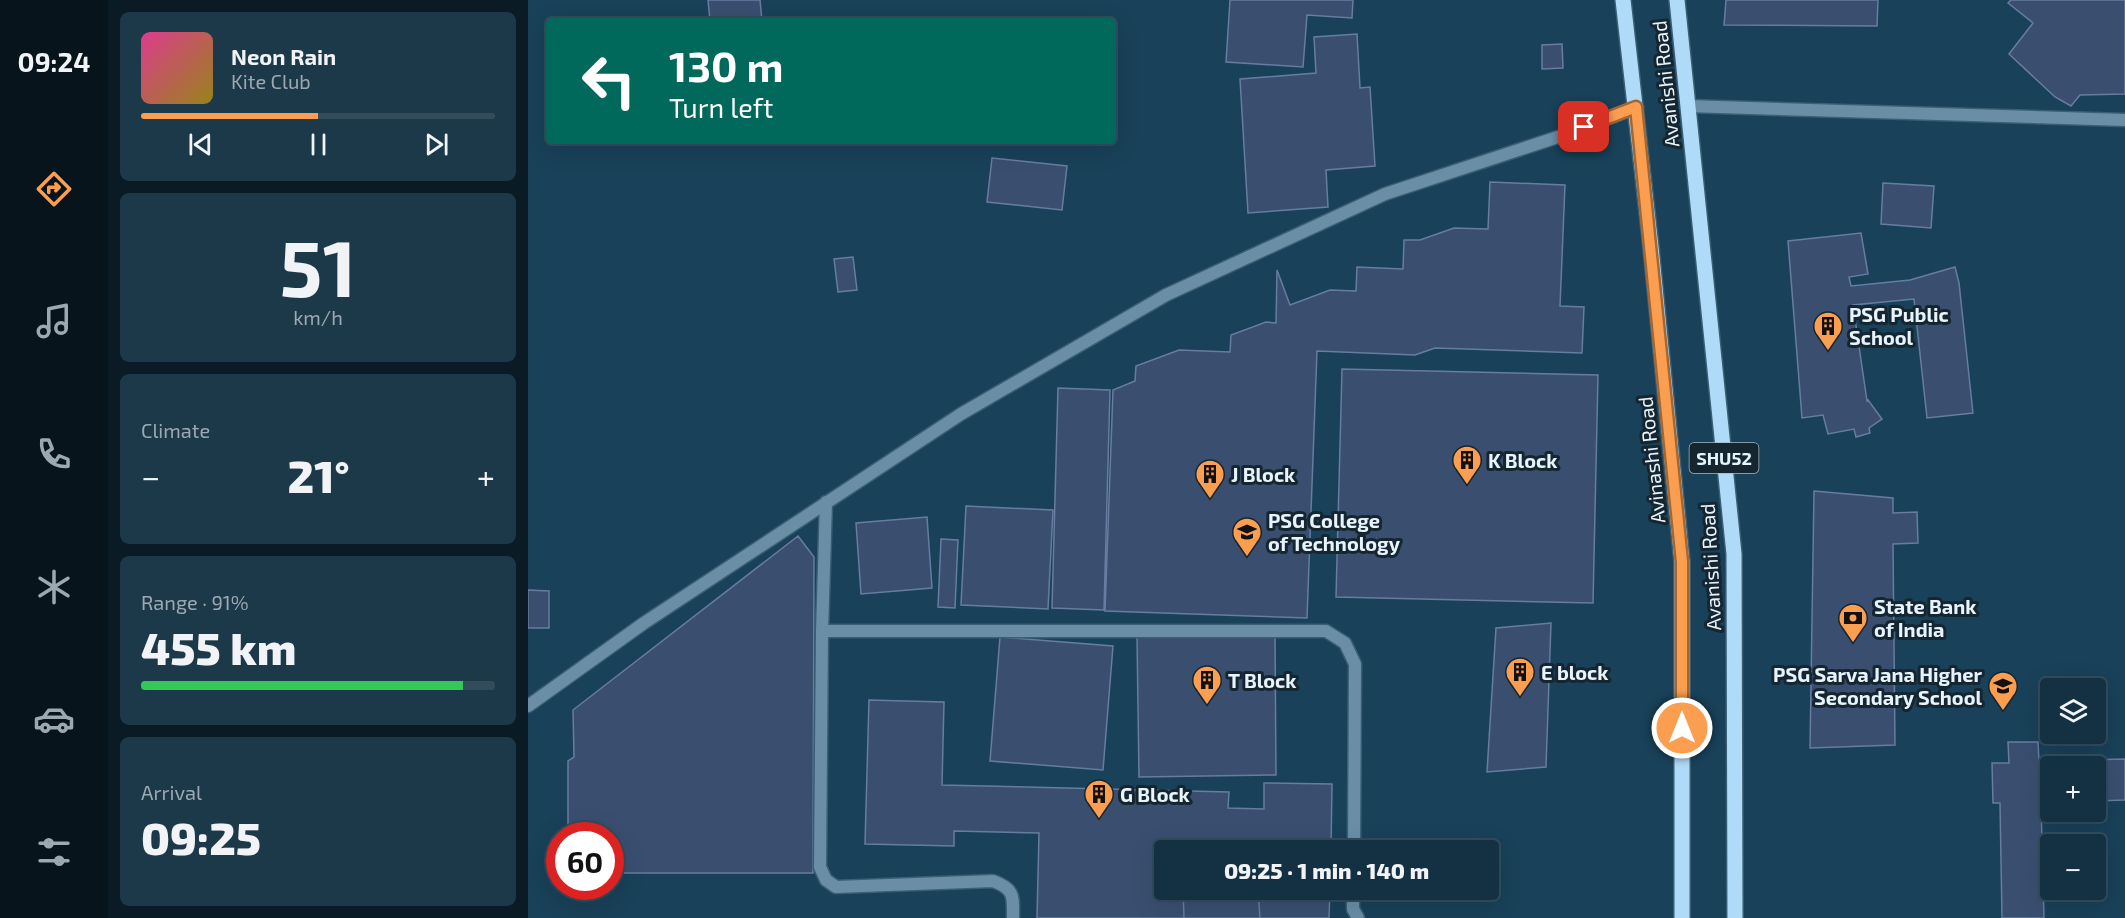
<!DOCTYPE html>
<html lang="en">
<head>
<meta charset="utf-8">
<style>
  body { margin:0; font-family:"Exo 2",sans-serif; background:#1c394a; color:#f1f3f6; height:100vh; display:flex; flex-direction:column; font-size:22px; white-space:nowrap }
  * { box-sizing:border-box; margin:0 }
  p { font-size:20px; color:#9da9b2 }
  .icon { flex:none; width:33px; height:33px; fill:none; stroke:currentColor; stroke-width:2; stroke-linecap:round; stroke-linejoin:round }
  .map { position:relative; flex:1; overflow:hidden }
  .details { display:flex; flex-direction:column; gap:12px; padding:12px; background:#0a1b25; width:420px }
  .details>* { flex:none }
  .banner { position:absolute; left:18px; top:18px; width:570px; height:126px; border-radius:6px; box-shadow:0 6px 24px #0002,0 0 0 2px #324c5c; background:#00695c; color:#fff; overflow:hidden }
  .tools { position:absolute; left:1512px; top:678px; display:grid; gap:12px }
  .tools a { display:grid; place-items:center; width:66px; height:66px; border-radius:6px; background:#133143; box-shadow:0 6px 24px #0002,0 0 0 2px #324c5c; font-size:30px }
  .speed { position:absolute; left:18px; top:822px; display:flex; gap:12px; font-size:30px; font-weight:700; text-align:center }
  .speed>* { display:grid; place-content:center; width:78px; height:78px; border-radius:50%; background:#133143; box-shadow:0 6px 24px #0002,0 0 0 2px #324c5c; line-height:1 }
  .speed .limit { border:9px solid #d22; background:#fff; color:#111 }
  .pin { position:absolute; display:grid; place-items:center; width:51px; height:51px; color:#fff; margin:-26px; border-radius:12px; box-shadow:0 3px 9px #0006 }
  .me { position:absolute; width:66px; margin:-33px; rotate:0deg; stroke-linejoin:round; filter:drop-shadow(0 0 4px #0008) }
  .turn { display:flex; align-items:center; gap:21px; height:126px; padding:0 24px; font-size:27px }
  .turn .icon { width:78px; height:78px; stroke-width:2.5 }
  .turn b { display:block; font-size:42px; line-height:51px }
  .big { font-size:45px; font-weight:800; line-height:1.1 }
  .details .card { flex:1; display:flex; flex-direction:column; justify-content:center; gap:9px; min-width:0; padding:0 21px; border-radius:9px; background:#1c394a }
  .details .dial { align-items:center; gap:0 }
  .dial b { font-size:78px; line-height:1 }
  .song { display:flex; align-items:center; gap:18px }
  .cover { width:72px; height:72px; border-radius:9px; background:linear-gradient(135deg,hsl(330 70% 55%),hsl(50 70% 35%)) }
  .played { height:6px; border-radius:3px; background:linear-gradient(90deg,#fb9e50 50%,#324c5c 50%) }
  .keys { display:flex; justify-content:space-around; direction:ltr }
  .heat { display:flex; justify-content:space-between; align-items:center; font-size:33px; direction:ltr }
  .charge { height:9px; border-radius:4px; background:linear-gradient(90deg,#34c759 91%,#324c5c 0) }
  .trip { position:absolute; left:626px; top:840px; width:345px; height:60px; border-radius:6px; background:#133143; box-shadow:0 6px 24px #0002,0 0 0 2px #324c5c; font-weight:800; line-height:60px; text-align:center }
  main { display:flex; flex:1; min-height:0 }
  .tabs { display:flex; flex-direction:column; width:108px; justify-content:space-around; align-items:center; background:#08141b; color:#9da9b2 }
  .tabs .icon { width:42px; height:42px }
  .tabs .on { color:#fb9e50 }
  .tabs b { font-size:27px; color:#f1f3f6 }
  .map>svg:first-child { display:block }
</style>
</head>
<body>
<main>
<nav class="tabs">
<b>09:24</b>
<svg class="icon on" aria-label="directions" viewBox="0 0 24 24"><path d="M12 3l9 9-9 9-9-9zM9 14v-3h6M13 9l2 2-2 2"/></svg>
<svg class="icon" aria-label="music" viewBox="0 0 24 24"><path d="M9 18V5l10-2v13"/><circle cx="6" cy="18" r="3"/><circle cx="16" cy="16" r="3"/></svg>
<svg class="icon" aria-label="phone" viewBox="0 0 24 24"><path d="M5 4h4l2 5-3 2q2 4 5 5l2-3 5 2v4C11 20 4 13 5 4z"/></svg>
<svg class="icon" aria-label="climate" viewBox="0 0 24 24"><path d="M12 3v18M4 7l16 10M4 17L20 7"/></svg>
<svg class="icon" aria-label="car" viewBox="0 0 24 24"><path d="M5 17H2v-5l4-1 3-4h7l3 4 3 1v5h-3M9 17h6M6 11h13"/><circle cx="7" cy="17" r="2"/><circle cx="17" cy="17" r="2"/></svg>
<svg class="icon" aria-label="filters" viewBox="0 0 24 24"><path d="M4 7h16M4 17h16"/><circle cx="9" cy="7" r="2"/><circle cx="15" cy="17" r="2"/></svg>
</nav>
<section class="details">
<div class="card">
<div class="song"><i class="cover"></i><div><b>Neon Rain</b><p>Kite Club</p></div></div>
<div class="played"></div>
<div class="keys"><svg class="icon" aria-label="previous" viewBox="0 0 24 24"><path d="M18 5L8 12l10 7zM5 5v14"/></svg><svg class="icon" aria-label="pause" viewBox="0 0 24 24"><path d="M8 5v14M16 5v14"/></svg><svg class="icon" aria-label="next" viewBox="0 0 24 24"><path d="M6 5l10 7-10 7zM19 5v14"/></svg></div>
</div>
<div class="card dial"><b>51</b><p>km/h</p></div>
<div class="card"><p>Climate</p>
<div class="heat"><a>−</a><b class="big">21°</b><a>+</a></div>
</div>
<div class="card"><p>Range · 91%</p><b class="big">455 km</b><div class="charge"></div></div>
<div class="card"><p>Arrival</p><b class="big">09:25</b></div>
</section>
<div class="map">
<svg width="1597" height="918" viewBox="0 0 1597 918">
  <rect width="100%" height="100%" fill="#194159"/>
  <path fill="#3a4f70" stroke="#667da1" stroke-width="1.5" d="M 180,0 L 232,0 L 234,21 L 182,21 Z
    M 702,0 L 825,0 L 824,18 L 779,15 L 775,67 L 698,62 Z
    M 1198,0 L 1350,0 L 1349,26 L 1196,25 Z
    M 1483,0 L 1597,0 L 1597,94 L 1552,95 L 1543,106 L 1527,97 L 1481,54 L 1505,23 L 1480,3 Z
    M 829,34 L 832,88 L 842,87 L 847,166 L 798,170 L 800,207 L 720,213 L 712,79 L 788,73 L 786,37 Z
    M 1034,44 L 1035,68 L 1014,69 L 1014,45 Z
    M 464,158 L 539,166 L 534,210 L 459,202 Z
    M 962,182 L 1037,185 L 1032,306 L 1056,307 L 1054,353 L 907,348 L 887,355 L 789,351 L 779,618 L 577,611 L 585,390 L 607,381 L 608,366 L 651,350 L 702,352 L 703,335 L 738,322 L 748,323 L 749,270 L 762,305 L 802,290 L 828,291 L 829,267 L 875,269 L 876,240 L 892,240 L 926,228 L 960,229 Z
    M 1355,183 L 1406,186 L 1403,228 L 1353,224 Z
    M 1333,233 L 1340,274 L 1321,277 L 1323,286 L 1382,280 L 1427,267 L 1431,283 L 1445,413 L 1399,418 L 1386,299 L 1325,305 L 1339,401 L 1340,400 L 1354,419 L 1341,428 L 1342,433 L 1328,437 L 1326,429 L 1300,434 L 1295,415 L 1274,418 L 1260,241 Z
    M 325,257 L 329,290 L 310,292 L 306,259 Z
    M 814,369 L 1070,375 L 1065,603 L 808,597 Z
    M 530,388 L 582,390 L 576,610 L 524,608 Z
    M 1286,491 L 1365,498 L 1365,513 L 1389,512 L 1390,543 L 1365,544 L 1367,745 L 1282,748 Z
    M 438,506 L 525,510 L 520,609 L 433,605 Z
    M 399,517 L 404,588 L 333,594 L 328,523 Z
    M 270,536 L 286,557 L 285,873 L 82,873 L 82,836 L 40,836 L 40,761 L 46,757 L 45,710 Z
    M 413,539 L 430,540 L 427,608 L 410,607 Z
    M 0,590 L 21,591 L 21,628 L 0,628 Z
    M 1023,623 L 1018,767 L 959,772 L 968,628 Z
    M 747,635 L 748,775 L 611,777 L 609,637 Z
    M 472,637 L 585,646 L 575,770 L 462,761 Z
    M 341,700 L 416,702 L 414,785 L 701,792 L 700,808 L 736,809 L 736,783 L 804,784 L 803,850 L 636,850 L 636,890 L 802,890 L 801,918 L 509,918 L 511,833 L 426,831 L 426,846 L 337,844 Z
    M 1480,742 L 1510,742 L 1511,761 L 1597,759 L 1597,800 L 1568,801 L 1568,766 L 1522,766 L 1522,802 L 1513,802 L 1516,918 L 1474,918 L 1472,803 L 1465,803 L 1464,763 L 1481,763 Z
    M 655,890 L 730,890 L 732,918 L 656,918 Z"/>
  <g fill="none" stroke-linecap="round" stroke-linejoin="round">
    <g stroke="#3a5e73" stroke-width="15">
      <path id="service" d="M 298,502 L 294,631 L 292,867 L 298,880 L 308,887 L 465,881 C 487,889 485,896 485,918
        M 294,631 L 798,631 L 817,643 L 827,664 L 826,850
        M 825,890 L 825,909 L 830,918"/>
    </g>
    <g stroke="#3a5e73" stroke-width="15">
      <path id="minor" d="M 1160,106 L 1597,120"/>
    </g>
    <g stroke="#3a5e73" stroke-width="15">
      <path id="tertiary" d="M 0,706 L 116,623 L 433,414 L 638,295 L 857,194 L 1039,134 L 1109,107"/>
    </g>
    <g stroke="#3a5e73" stroke-width="18">
      <path id="primary" d="M 1095,0 L 1123,247 L 1154,562 L 1154,918
        M 1149,0 L 1206,554 L 1207,918"/>
    </g>
    <use href="#service" stroke="#6a8ea6" stroke-width="12"/>
    <use href="#minor" stroke="#6a8ea6" stroke-width="12"/>
    <use href="#tertiary" stroke="#6a8ea6" stroke-width="12"/>
    <use href="#primary" stroke="#afdaf8" stroke-width="15"/>
  </g>
  <g fill="none" stroke-linecap="round" stroke-linejoin="round">
    <g stroke="#a36734" stroke-width="15">
      <path id="route" d="M 1056,127 L 1108,107 L 1154,562 L 1154,728"/>
    </g>
    <use href="#route" stroke="#fb9e50" stroke-width="10"/>
  </g>
  <defs>
    <g id="building-pin" transform="scale(1.5)"><path d="M0 17L-7.5 6A9.5 9.5 0 1 1 7.5 6Z" fill="#fb9e50" stroke="#152631"/><path d="M-4-6H4V6H1V3H-1V6H-4ZM-2.5-4.3h1.7v1.8h-1.7ZM.8-4.3h1.7v1.8H.8ZM-2.5-1h1.7V.8h-1.7ZM.8-1h1.7V.8H.8Z" fill="#111"/></g>
    <g id="university-pin" transform="scale(1.5)"><path d="M0 17L-7.5 6A9.5 9.5 0 1 1 7.5 6Z" fill="#fb9e50" stroke="#152631"/><path d="M0-5L7-2L0 1L-7-2ZM-4 1L0 2.5L4 1V4Q0 6-4 4Z" fill="#111"/></g>
    <g id="bank-pin" transform="scale(1.5)"><path d="M0 17L-7.5 6A9.5 9.5 0 1 1 7.5 6Z" fill="#fb9e50" stroke="#152631"/><path d="M-6-4H6V4H-6ZM0-2.3a2.3 2.3 0 1 0 0 4.6a2.3 2.3 0 1 0 0-4.6Z" fill="#111"/></g>
    <g id="school-pin" transform="scale(1.5)"><path d="M0 17L-7.5 6A9.5 9.5 0 1 1 7.5 6Z" fill="#fb9e50" stroke="#152631"/><path d="M0-5L7-2L0 1L-7-2ZM-4 1L0 2.5L4 1V4Q0 6-4 4Z" fill="#111"/></g>
  </defs>
  <g fill-rule="evenodd">
    <use href="#building-pin" x="1300" y="326"/>
    <use href="#building-pin" x="939" y="460"/>
    <use href="#building-pin" x="682" y="474"/>
    <use href="#university-pin" x="719" y="532"/>
    <use href="#bank-pin" x="1325" y="618"/>
    <use href="#building-pin" x="992" y="672"/>
    <use href="#building-pin" x="679" y="680"/>
    <use href="#school-pin" x="1475" y="686"/>
    <use href="#building-pin" x="571" y="794"/>
  </g>
  <g text-anchor="middle" dominant-baseline="central" stroke-width="6" stroke-linejoin="round" paint-order="stroke">
    <rect fill="#152631" stroke="#a8b6c0" stroke-width="1.5" x="1161.5" y="443" width="69" height="30" rx="4.5"/>
    <g font-size="18" font-weight="bold" fill="#e7f4fd">
      <text x="1196" y="458">SHU52</text>
    </g>
    <g font-size="20" fill="#e7f4fd" stroke="#152631">
      <text transform="translate(1137 84) rotate(-96)">Avanishi Road</text>
      <text transform="translate(1123 460) rotate(-96)">Avinashi Road</text>
      <text transform="translate(1182 567) rotate(-93)">Avanishi Road</text>
    </g>
    <g font-size="20" font-weight="bold" fill="#e7f4fd" stroke="#152631" text-anchor="start">
      <text x="1321" y="314">PSG Public<tspan x="1321" dy="23">School</tspan></text>
      <text x="960" y="460">K Block</text>
      <text x="703" y="474">J Block</text>
      <text x="740" y="520">PSG College<tspan x="740" dy="23">of Technology</tspan></text>
      <text x="1346" y="606">State Bank<tspan x="1346" dy="23">of India</tspan></text>
      <text x="1013" y="672">E block</text>
      <text x="1454" y="674" text-anchor="end">PSG Sarva Jana Higher<tspan x="1454" dy="23">Secondary School</tspan></text>
      <text x="700" y="680">T Block</text>
      <text x="592" y="794">G Block</text>
    </g>
  </g>
</svg>
<div class="tools">
<a><svg class="icon" aria-label="layers" viewBox="0 0 24 24"><path d="M12 4l9 5-9 5-9-5zM3 14l9 5 9-5"/></svg></a>
<a>+</a>
<a>−</a>
</div>
<div class="speed"><div class="limit">60</div></div>
<div class="pin" style="left:1056px;top:127px;background:#d93025"><svg class="icon" aria-label="arrive" viewBox="0 0 24 24"><path d="M6 21V4h12l-3 4 3 4H6"/></svg></div>
<svg class="me" style="left:1154px;top:728px" viewBox="-20 -20 40 40"><circle r="17" fill="#fb9e50" stroke="#fff" stroke-width="3"/><path d="M0-11L8 9 0 5-8 9z" fill="#fff"/></svg>
<div class="trip">09:25 · 1 min · 140 m</div>
<div class="banner">
<div class="turn"><svg class="icon" aria-label="left" viewBox="0 0 24 24"><path d="M17 20v-9H6M10 6l-5 5 5 5"/></svg><div><b>130 m</b>Turn left</div></div>
</div>
</div>
</main>
</body>
</html>
